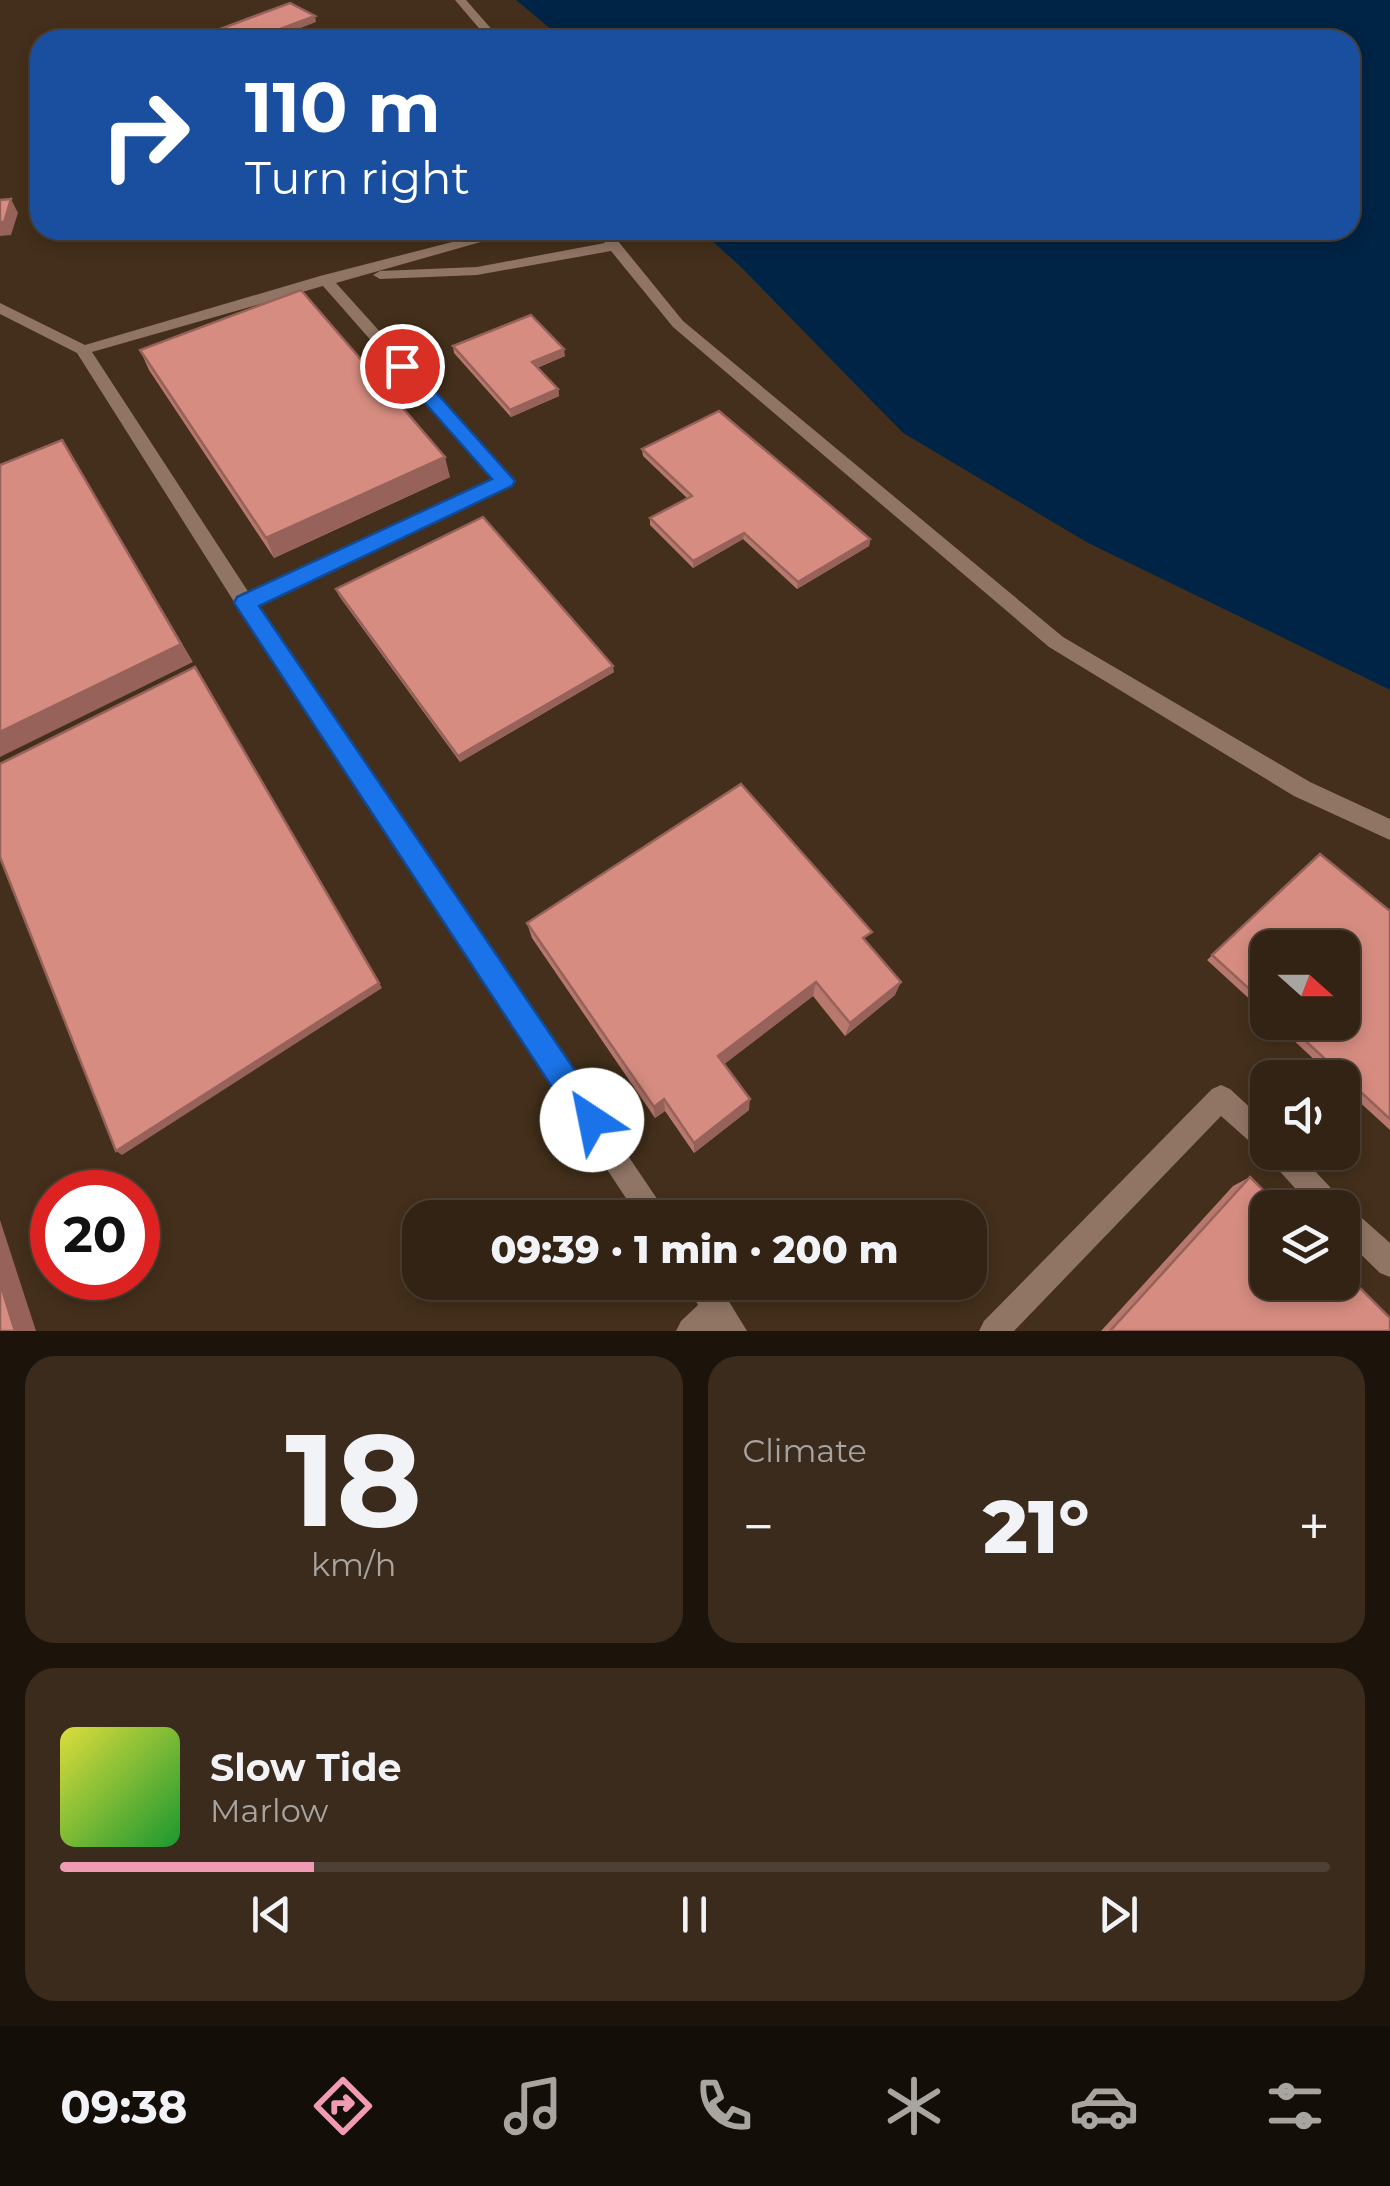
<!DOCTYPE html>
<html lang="en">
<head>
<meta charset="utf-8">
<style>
  body { margin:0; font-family:Montserrat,sans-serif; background:#3a2b1d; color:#f1f3f6; height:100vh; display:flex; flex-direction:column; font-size:38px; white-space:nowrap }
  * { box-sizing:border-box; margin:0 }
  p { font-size:32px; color:#a8a4a0 }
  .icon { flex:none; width:55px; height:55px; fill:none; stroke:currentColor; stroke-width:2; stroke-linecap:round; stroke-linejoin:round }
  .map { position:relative; height:1331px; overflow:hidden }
  .drawer { display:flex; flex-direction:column; gap:25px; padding:25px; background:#1c130b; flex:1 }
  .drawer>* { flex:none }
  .guide { position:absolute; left:30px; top:30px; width:1330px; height:210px; border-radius:30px; box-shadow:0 5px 15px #0003,0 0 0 2px #4d4034; background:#1a4fa0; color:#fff; overflow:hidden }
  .needle { width:65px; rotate:111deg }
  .tools { position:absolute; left:1250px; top:930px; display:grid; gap:20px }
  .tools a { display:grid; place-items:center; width:110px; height:110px; border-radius:20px; background:#322314; box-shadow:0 5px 15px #0003,0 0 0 2px #4d4034; font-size:50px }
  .speed { position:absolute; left:30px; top:1170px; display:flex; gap:20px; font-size:50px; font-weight:700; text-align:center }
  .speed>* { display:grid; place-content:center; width:130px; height:130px; border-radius:50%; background:#322314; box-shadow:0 5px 15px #0003,0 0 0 2px #4d4034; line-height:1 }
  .speed .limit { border:15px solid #d22; background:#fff; color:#111 }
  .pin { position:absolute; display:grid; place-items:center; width:85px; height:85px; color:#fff; margin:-42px; border:5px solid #fff; border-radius:50%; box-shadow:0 2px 10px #0007 }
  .me { position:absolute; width:110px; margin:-55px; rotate:326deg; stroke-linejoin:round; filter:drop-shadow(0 0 8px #0008) }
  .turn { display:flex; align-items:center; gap:35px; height:210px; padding:0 50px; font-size:45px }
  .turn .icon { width:130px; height:130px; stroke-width:2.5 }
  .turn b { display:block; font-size:70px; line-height:85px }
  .big { font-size:75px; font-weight:800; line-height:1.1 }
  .drawer .widget { flex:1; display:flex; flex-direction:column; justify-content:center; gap:15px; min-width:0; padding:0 35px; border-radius:30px; background:#3a2b1d }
  .drawer .dial { align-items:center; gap:0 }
  .dial b { font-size:130px; line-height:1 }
  .song { display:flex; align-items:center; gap:30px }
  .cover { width:120px; height:120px; border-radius:15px; background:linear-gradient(135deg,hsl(60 70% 55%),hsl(130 70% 35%)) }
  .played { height:10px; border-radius:5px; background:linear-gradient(90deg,#f19ab3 20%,#4d4034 20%) }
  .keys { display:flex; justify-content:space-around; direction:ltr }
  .heat { display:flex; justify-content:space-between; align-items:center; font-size:55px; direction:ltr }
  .drawer .tiles { flex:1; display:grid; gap:25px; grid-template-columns:1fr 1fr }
  .widget:last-child { grid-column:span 2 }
  .trip { position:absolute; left:402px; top:1200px; width:585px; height:100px; border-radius:30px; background:#322314; box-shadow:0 5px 15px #0003,0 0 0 2px #4d4034; font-weight:800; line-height:100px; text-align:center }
  .dock { display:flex; height:160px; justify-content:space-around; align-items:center; background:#140e08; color:#a8a4a0 }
  .dock .icon { width:70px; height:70px }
  .dock .selected { color:#f19ab3 }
  .dock b { font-size:45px; color:#f1f3f6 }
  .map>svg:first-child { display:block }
</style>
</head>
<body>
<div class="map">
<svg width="1390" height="1331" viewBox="0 0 1390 1331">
  <rect width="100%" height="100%" fill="#432f1b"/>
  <path fill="#002445" d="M 516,0 L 1390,0 L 1390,690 L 1088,543 L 903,433 L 700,230 L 1350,230 L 1350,40 L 564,40 Z"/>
  <path fill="#432f1b" d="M 695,230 L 700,230 L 740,266 L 903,433 L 1088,543 L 1390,690 L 1390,695 L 1085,548 L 900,437 Z"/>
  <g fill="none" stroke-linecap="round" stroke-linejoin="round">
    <path fill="#907565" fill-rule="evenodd" d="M 455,0 L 466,0 L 501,40 L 489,40 Z
      M 499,230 L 523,230 L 336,283 L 511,477 L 514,481 L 511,485 L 257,606 L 670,1218 L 639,1218 L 238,608 L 77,353 L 0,314 L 0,303 L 85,345 L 320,276 ZM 323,286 L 493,479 L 249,593 L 92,352 Z
      M 595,230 L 609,230 L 683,321 L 1063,637 L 1310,782 L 1390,819 L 1390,840 L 1294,796 L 1049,647 L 673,327 L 611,251 L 477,275 L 380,279 L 373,275 L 380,271 L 477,267 L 605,243 Z
      M 1221,1085 L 1230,1089 L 1268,1124 L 1268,1152 L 1297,1152 L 1345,1203 L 1390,1243 L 1390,1277 L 1380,1273 L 1342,1236 L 1342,1208 L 1313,1208 L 1265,1155 L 1221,1116 L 1014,1331 L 979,1331 L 984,1321 L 1212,1089 Z
      M 686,1282 L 717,1282 L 747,1331 L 676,1331 L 681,1321 L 698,1305 Z"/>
  </g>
  <path fill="#b8786e" d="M 453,346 L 565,356 L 537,368 L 558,389 L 559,396 L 511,417 L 454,353 Z
    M 140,350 L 450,477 L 274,558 L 149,370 Z
    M 642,449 L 870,539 L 869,546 L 797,589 L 743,539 L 693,568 L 650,525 L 650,518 L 687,498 L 643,456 Z
    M 336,589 L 614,672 L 460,762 L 339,596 Z
    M 1320,854 L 1390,911 L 1390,1130 L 1342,1086 L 1342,1078 L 1334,1078 L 1274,1022 L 1342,1022 L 1268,948 L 1268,1016 L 1207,960 Z
    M 527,923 L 868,943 L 895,995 L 845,1036 L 813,996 L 724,1064 L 749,1110 L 694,1153 L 665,1111 L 655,1118 L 532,938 Z
    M 1250,1177 L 1390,1331 L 1101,1331 L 1233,1186 Z"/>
  <path fill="#96625a" d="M 315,16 L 316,22 L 270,40 L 251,40 Z
    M 11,199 L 18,213 L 11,235 L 0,236 L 0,222 Z
    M 564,349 L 565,356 L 533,369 L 532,362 Z
    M 558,389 L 559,396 L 511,417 L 510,410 Z
    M 62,440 L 193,662 L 0,757 L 0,732 Z
    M 445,457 L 450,477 L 274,558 L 266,538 Z
    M 744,533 L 743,539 L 693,568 L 693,561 Z
    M 870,539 L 869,546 L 797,589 L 798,582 Z
    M 613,666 L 614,672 L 460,762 L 458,756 Z
    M 195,667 L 382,988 L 122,1155 L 116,1151 Z
    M 816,982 L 813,996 L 718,1069 L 718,1056 Z
    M 901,982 L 895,995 L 845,1036 L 850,1023 Z
    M 664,1099 L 665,1111 L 655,1118 L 654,1107 Z
    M 750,1099 L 749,1110 L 694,1153 L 694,1143 Z
    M 0,1220 L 36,1331 L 15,1331 L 0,1283 Z"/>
  <path fill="#d68c80" stroke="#96625a" stroke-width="2.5" d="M 290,3 L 315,16 L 251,40 L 191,40 Z
    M 11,199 L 4,222 L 0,222 L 0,200 Z
    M 301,290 L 445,457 L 266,538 L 140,350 Z
    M 531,315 L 564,349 L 532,362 L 558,389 L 510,410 L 453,346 Z
    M 719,411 L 870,539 L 798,582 L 744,533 L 693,561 L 650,518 L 692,496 L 642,449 Z
    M 62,440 L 181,644 L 0,732 L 0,465 Z
    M 483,517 L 613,666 L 458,756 L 336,589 Z
    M 195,667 L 379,983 L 116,1151 L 0,857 L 0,764 Z
    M 741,784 L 872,932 L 863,938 L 901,982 L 850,1023 L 816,982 L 718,1056 L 750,1099 L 694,1143 L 664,1099 L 654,1107 L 527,923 Z
    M 1320,854 L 1390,911 L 1390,1119 L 1285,1022 L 1342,1022 L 1342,948 L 1268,948 L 1268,1006 L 1212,955 Z
    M 1250,1177 L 1281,1208 L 1268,1208 L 1268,1282 L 1342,1282 L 1342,1270 L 1390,1318 L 1390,1331 L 1110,1331 Z
    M 0,1283 L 15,1331 L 0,1331 Z"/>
  <path fill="#1a73e8" stroke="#114b97" stroke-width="2.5" d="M 402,360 L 409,362 L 515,481 L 512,486 L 259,606 L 602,1110 L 606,1120 L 602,1131 L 592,1135 L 581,1131 L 234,603 L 237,597 L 492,479 L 396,370 L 393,366 Z"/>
</svg>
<div class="tools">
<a><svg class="needle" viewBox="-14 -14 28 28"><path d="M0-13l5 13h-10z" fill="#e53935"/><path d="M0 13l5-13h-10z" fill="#a8a4a0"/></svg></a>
<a><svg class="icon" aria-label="sound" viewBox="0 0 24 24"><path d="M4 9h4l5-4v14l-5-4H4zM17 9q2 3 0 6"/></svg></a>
<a><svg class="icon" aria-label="layers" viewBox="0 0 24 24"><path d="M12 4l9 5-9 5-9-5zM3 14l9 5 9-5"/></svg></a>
</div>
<div class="speed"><div class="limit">20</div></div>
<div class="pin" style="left:402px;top:366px;background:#d93025"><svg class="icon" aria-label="arrive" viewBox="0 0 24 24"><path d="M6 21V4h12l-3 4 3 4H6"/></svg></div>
<svg class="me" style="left:592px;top:1120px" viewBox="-20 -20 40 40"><circle r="19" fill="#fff"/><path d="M0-13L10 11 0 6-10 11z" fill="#1a73e8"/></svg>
<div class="trip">09:39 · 1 min · 200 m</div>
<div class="guide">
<div class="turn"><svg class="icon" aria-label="right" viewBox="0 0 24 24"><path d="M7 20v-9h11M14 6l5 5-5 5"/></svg><div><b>110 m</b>Turn right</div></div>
</div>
</div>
<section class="drawer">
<div class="tiles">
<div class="widget dial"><b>18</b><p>km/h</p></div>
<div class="widget"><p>Climate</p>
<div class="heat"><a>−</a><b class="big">21°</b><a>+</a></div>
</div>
<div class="widget">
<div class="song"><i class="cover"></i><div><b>Slow Tide</b><p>Marlow</p></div></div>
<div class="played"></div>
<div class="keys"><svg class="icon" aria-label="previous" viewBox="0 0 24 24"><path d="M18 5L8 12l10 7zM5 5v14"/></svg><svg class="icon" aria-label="pause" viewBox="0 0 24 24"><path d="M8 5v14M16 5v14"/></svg><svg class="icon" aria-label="next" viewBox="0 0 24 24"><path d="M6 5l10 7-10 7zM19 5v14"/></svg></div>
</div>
</div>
</section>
<nav class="dock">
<b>09:38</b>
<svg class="icon selected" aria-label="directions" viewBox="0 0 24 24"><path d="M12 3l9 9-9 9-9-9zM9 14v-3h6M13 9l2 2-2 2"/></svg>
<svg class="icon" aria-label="music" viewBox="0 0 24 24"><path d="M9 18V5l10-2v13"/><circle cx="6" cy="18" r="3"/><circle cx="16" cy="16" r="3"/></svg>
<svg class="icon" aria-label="phone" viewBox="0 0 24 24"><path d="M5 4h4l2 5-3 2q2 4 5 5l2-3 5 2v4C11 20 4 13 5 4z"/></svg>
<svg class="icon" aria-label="climate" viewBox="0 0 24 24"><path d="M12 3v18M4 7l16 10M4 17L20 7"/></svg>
<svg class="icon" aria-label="car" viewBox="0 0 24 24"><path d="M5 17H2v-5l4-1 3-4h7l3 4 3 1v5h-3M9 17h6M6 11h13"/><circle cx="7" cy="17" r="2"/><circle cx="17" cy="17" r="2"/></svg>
<svg class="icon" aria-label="filters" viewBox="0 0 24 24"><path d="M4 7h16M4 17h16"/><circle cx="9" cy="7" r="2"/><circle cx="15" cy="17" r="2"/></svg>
</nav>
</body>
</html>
